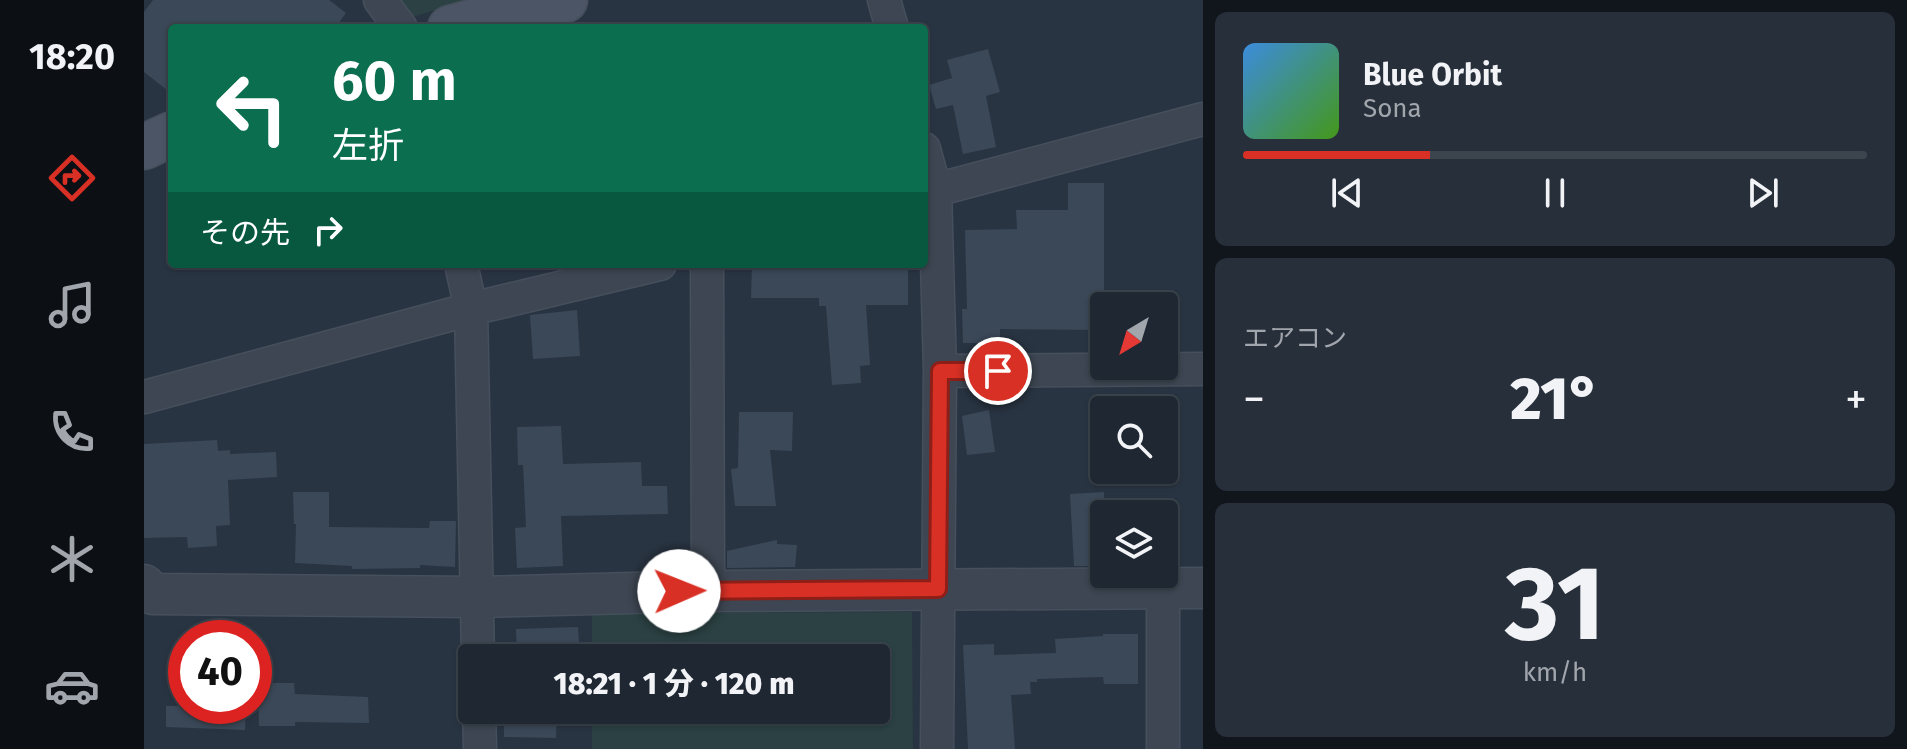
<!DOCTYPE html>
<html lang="ja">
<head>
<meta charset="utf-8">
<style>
  body { margin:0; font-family:"Fira Sans","Noto Sans JP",sans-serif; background:#272f3a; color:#f1f3f6; height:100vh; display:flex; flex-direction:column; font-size:30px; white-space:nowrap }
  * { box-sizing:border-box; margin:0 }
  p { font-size:26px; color:#a1a5ac }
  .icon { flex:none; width:44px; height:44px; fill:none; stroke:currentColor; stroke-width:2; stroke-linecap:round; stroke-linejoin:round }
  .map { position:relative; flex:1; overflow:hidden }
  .details { display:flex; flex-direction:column; gap:12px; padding:12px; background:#11151c; width:704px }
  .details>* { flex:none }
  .top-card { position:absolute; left:24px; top:24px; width:760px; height:244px; border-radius:8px; box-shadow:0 2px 6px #0004,0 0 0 2px #3c444d; background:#0b6e4f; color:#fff; overflow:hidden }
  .needle { width:52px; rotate:218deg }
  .buttons { position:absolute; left:946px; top:292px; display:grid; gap:16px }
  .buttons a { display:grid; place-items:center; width:88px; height:88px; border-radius:8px; background:#1f2732; box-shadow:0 2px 6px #0004,0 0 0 2px #3c444d; font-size:40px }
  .speed { position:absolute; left:24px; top:620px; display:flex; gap:16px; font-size:40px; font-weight:700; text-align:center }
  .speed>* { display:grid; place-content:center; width:104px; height:104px; border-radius:50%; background:#1f2732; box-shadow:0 2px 6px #0004,0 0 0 2px #3c444d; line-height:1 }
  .speed .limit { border:12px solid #d22; background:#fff; color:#111 }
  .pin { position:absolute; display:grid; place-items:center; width:68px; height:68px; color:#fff; margin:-34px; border:4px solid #fff; border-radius:50%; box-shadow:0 2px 8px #0007 }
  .me { position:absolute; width:88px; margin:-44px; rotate:89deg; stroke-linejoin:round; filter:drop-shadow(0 0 6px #0008) }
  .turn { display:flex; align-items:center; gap:28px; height:168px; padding:0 32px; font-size:36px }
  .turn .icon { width:104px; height:104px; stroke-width:2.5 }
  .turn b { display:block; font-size:56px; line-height:68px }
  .then { display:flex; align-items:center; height:76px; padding:0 32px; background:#0003; gap:16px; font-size:30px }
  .big { font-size:60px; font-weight:800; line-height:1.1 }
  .details .widget { flex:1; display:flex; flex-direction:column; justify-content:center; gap:12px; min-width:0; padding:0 28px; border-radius:12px; background:#272f3a }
  .details .dial { align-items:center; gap:0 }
  .dial b { font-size:104px; line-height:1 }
  .song { display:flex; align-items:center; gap:24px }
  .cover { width:96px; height:96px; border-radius:12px; background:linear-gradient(135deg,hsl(210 70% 55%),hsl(100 70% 35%)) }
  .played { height:8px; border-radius:4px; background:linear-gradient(90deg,#d93025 30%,#3c444d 30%) }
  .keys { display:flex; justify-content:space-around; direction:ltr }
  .heat { display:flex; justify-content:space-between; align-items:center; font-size:44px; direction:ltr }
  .trip { position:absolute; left:314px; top:644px; width:432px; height:80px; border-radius:8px; background:#1f2732; box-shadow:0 2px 6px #0004,0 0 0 2px #3c444d; font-weight:800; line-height:80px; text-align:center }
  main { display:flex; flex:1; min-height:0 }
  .menu { display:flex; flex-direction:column; width:144px; justify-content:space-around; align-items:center; background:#0c1014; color:#a1a5ac }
  .menu .icon { width:56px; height:56px }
  .menu .active { color:#d93025 }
  .menu b { font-size:36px; color:#f1f3f6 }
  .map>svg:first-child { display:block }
</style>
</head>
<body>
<main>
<nav class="menu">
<b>18:20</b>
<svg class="icon active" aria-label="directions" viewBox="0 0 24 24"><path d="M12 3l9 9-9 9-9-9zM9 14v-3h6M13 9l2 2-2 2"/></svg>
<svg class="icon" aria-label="music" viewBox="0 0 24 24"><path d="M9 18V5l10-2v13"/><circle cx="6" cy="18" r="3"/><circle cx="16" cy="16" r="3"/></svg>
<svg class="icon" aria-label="phone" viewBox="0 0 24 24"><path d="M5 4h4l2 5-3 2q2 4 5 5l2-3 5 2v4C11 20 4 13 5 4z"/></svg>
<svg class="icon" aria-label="climate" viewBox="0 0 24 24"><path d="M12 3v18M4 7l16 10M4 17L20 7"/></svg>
<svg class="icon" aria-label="car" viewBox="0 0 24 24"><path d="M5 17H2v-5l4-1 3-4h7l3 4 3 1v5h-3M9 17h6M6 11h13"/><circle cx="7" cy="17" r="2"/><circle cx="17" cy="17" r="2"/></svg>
</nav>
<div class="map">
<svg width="1059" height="749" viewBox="0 0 1059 749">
  <rect width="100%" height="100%" fill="#293442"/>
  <path fill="#2b4143" d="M 247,0 L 326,0 L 268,17 Z
    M 768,612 L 769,749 L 448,749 L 448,710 L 732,710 L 732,658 L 448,658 L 448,613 Z"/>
  <path fill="#3b4858" d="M 9,0 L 185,0 L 202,13 L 191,28 L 28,28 L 28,94 L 0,72 L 0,12 Z
    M 844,49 L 856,92 L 842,96 L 852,147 L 819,154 L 809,105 L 792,109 L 785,85 L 808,78 L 803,60 Z
    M 924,183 L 960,183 L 960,330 L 856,329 L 856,343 L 819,343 L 818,309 L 823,309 L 821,230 L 873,229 L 872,210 L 924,210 Z
    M 608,264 L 764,264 L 764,305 L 722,305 L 726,365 L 716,366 L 717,383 L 688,385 L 682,306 L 675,306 L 675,298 L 607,298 Z
    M 433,310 L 436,356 L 389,359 L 386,315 Z
    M 845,410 L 851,452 L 823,455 L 818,416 Z
    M 595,412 L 649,412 L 648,451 L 626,450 L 632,506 L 591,506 L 587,469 L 594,468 Z
    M 417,426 L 419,464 L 497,462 L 498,486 L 523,486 L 524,514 L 417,516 L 419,566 L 373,568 L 371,528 L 382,527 L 379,465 L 374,465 L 373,427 Z
    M 73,440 L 74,451 L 86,450 L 86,454 L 132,452 L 133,477 L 84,480 L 86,525 L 72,526 L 73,546 L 44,548 L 43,537 L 0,538 L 0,444 Z
    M 149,492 L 185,492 L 185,527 L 285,528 L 286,521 L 312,521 L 311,567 L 276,565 L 276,568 L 208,569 L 208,566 L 151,563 L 152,524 L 150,524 Z
    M 960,492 L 960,566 L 930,566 L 926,494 Z
    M 633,540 L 633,544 L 653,545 L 651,567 L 583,568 L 583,551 Z
    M 434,627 L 436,658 L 373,658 L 372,629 Z
    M 959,634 L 994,634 L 994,684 L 960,684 L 959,677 L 893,679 L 893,682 L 886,682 L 887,694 L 867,695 L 871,749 L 824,749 L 819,645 L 850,644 L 850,655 L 912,653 L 911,639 L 959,636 Z
    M 114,683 L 150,683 L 151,694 L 224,697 L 225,723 L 151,722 L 151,726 L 115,726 Z
    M 22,706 L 102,706 L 101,730 L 22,727 Z
    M 360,710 L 413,710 L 412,738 L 360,737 Z"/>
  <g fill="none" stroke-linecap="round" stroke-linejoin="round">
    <g stroke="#464f5c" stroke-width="35">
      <path id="minor" d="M 236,0 L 257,28
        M 740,0 L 748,28
        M 780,149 L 791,190 L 796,371 L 793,749
        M 780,193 L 1059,119
        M 317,264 L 327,309 L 334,658
        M 563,264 L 564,591
        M 796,371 L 1059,369
        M 0,397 L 327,309 L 516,264
        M 335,710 L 336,749
        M 1019,749 L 1019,589"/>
    </g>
    <g stroke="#464f5c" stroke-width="43">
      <path id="tertiary" d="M 0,585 L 9,594 L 333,597 L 564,591 L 1059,588"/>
    </g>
    <g stroke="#464f5c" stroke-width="47">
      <path id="secondary" d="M 306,28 L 368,11 L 421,0
        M 0,147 L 28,134"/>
    </g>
    <use href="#minor" stroke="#3d4652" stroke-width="32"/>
    <use href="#tertiary" stroke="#3d4652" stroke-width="40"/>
    <use href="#secondary" stroke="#4b5565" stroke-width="44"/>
  </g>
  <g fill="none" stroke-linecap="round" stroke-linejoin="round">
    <g stroke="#8d1f18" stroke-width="20">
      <path id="route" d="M 535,591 L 794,589 L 796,371 L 854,371"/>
    </g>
    <use href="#route" stroke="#d93025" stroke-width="14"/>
  </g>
</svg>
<div class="buttons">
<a><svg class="needle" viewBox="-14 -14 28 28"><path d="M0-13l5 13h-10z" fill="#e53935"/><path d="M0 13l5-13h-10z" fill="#a1a5ac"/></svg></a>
<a><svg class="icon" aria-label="search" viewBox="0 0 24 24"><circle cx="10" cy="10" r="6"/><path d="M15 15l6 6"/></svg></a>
<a><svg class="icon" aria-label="layers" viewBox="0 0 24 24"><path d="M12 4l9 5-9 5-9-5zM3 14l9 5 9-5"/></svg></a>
</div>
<div class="speed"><div class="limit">40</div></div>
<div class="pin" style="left:854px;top:371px;background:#d93025"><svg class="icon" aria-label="arrive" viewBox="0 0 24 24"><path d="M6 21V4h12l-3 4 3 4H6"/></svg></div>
<svg class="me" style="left:535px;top:591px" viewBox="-20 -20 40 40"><circle r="19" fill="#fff"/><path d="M0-13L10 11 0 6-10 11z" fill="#d93025"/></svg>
<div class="trip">18:21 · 1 分 · 120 m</div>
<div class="top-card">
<div class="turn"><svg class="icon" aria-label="left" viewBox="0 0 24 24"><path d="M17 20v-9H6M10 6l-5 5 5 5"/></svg><div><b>60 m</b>左折</div></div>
<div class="then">その先<svg class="icon" aria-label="right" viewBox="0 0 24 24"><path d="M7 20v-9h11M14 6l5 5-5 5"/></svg></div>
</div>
</div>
<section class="details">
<div class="widget">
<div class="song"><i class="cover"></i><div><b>Blue Orbit</b><p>Sona</p></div></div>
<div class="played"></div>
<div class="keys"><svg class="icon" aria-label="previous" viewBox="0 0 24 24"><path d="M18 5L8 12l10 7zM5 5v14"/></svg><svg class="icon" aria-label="pause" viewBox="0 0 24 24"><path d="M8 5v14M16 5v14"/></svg><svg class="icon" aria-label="next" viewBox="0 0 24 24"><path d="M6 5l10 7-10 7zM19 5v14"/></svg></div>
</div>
<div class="widget"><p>エアコン</p>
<div class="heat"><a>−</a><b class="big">21°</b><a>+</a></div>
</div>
<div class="widget dial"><b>31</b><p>km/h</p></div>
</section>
</main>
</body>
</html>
